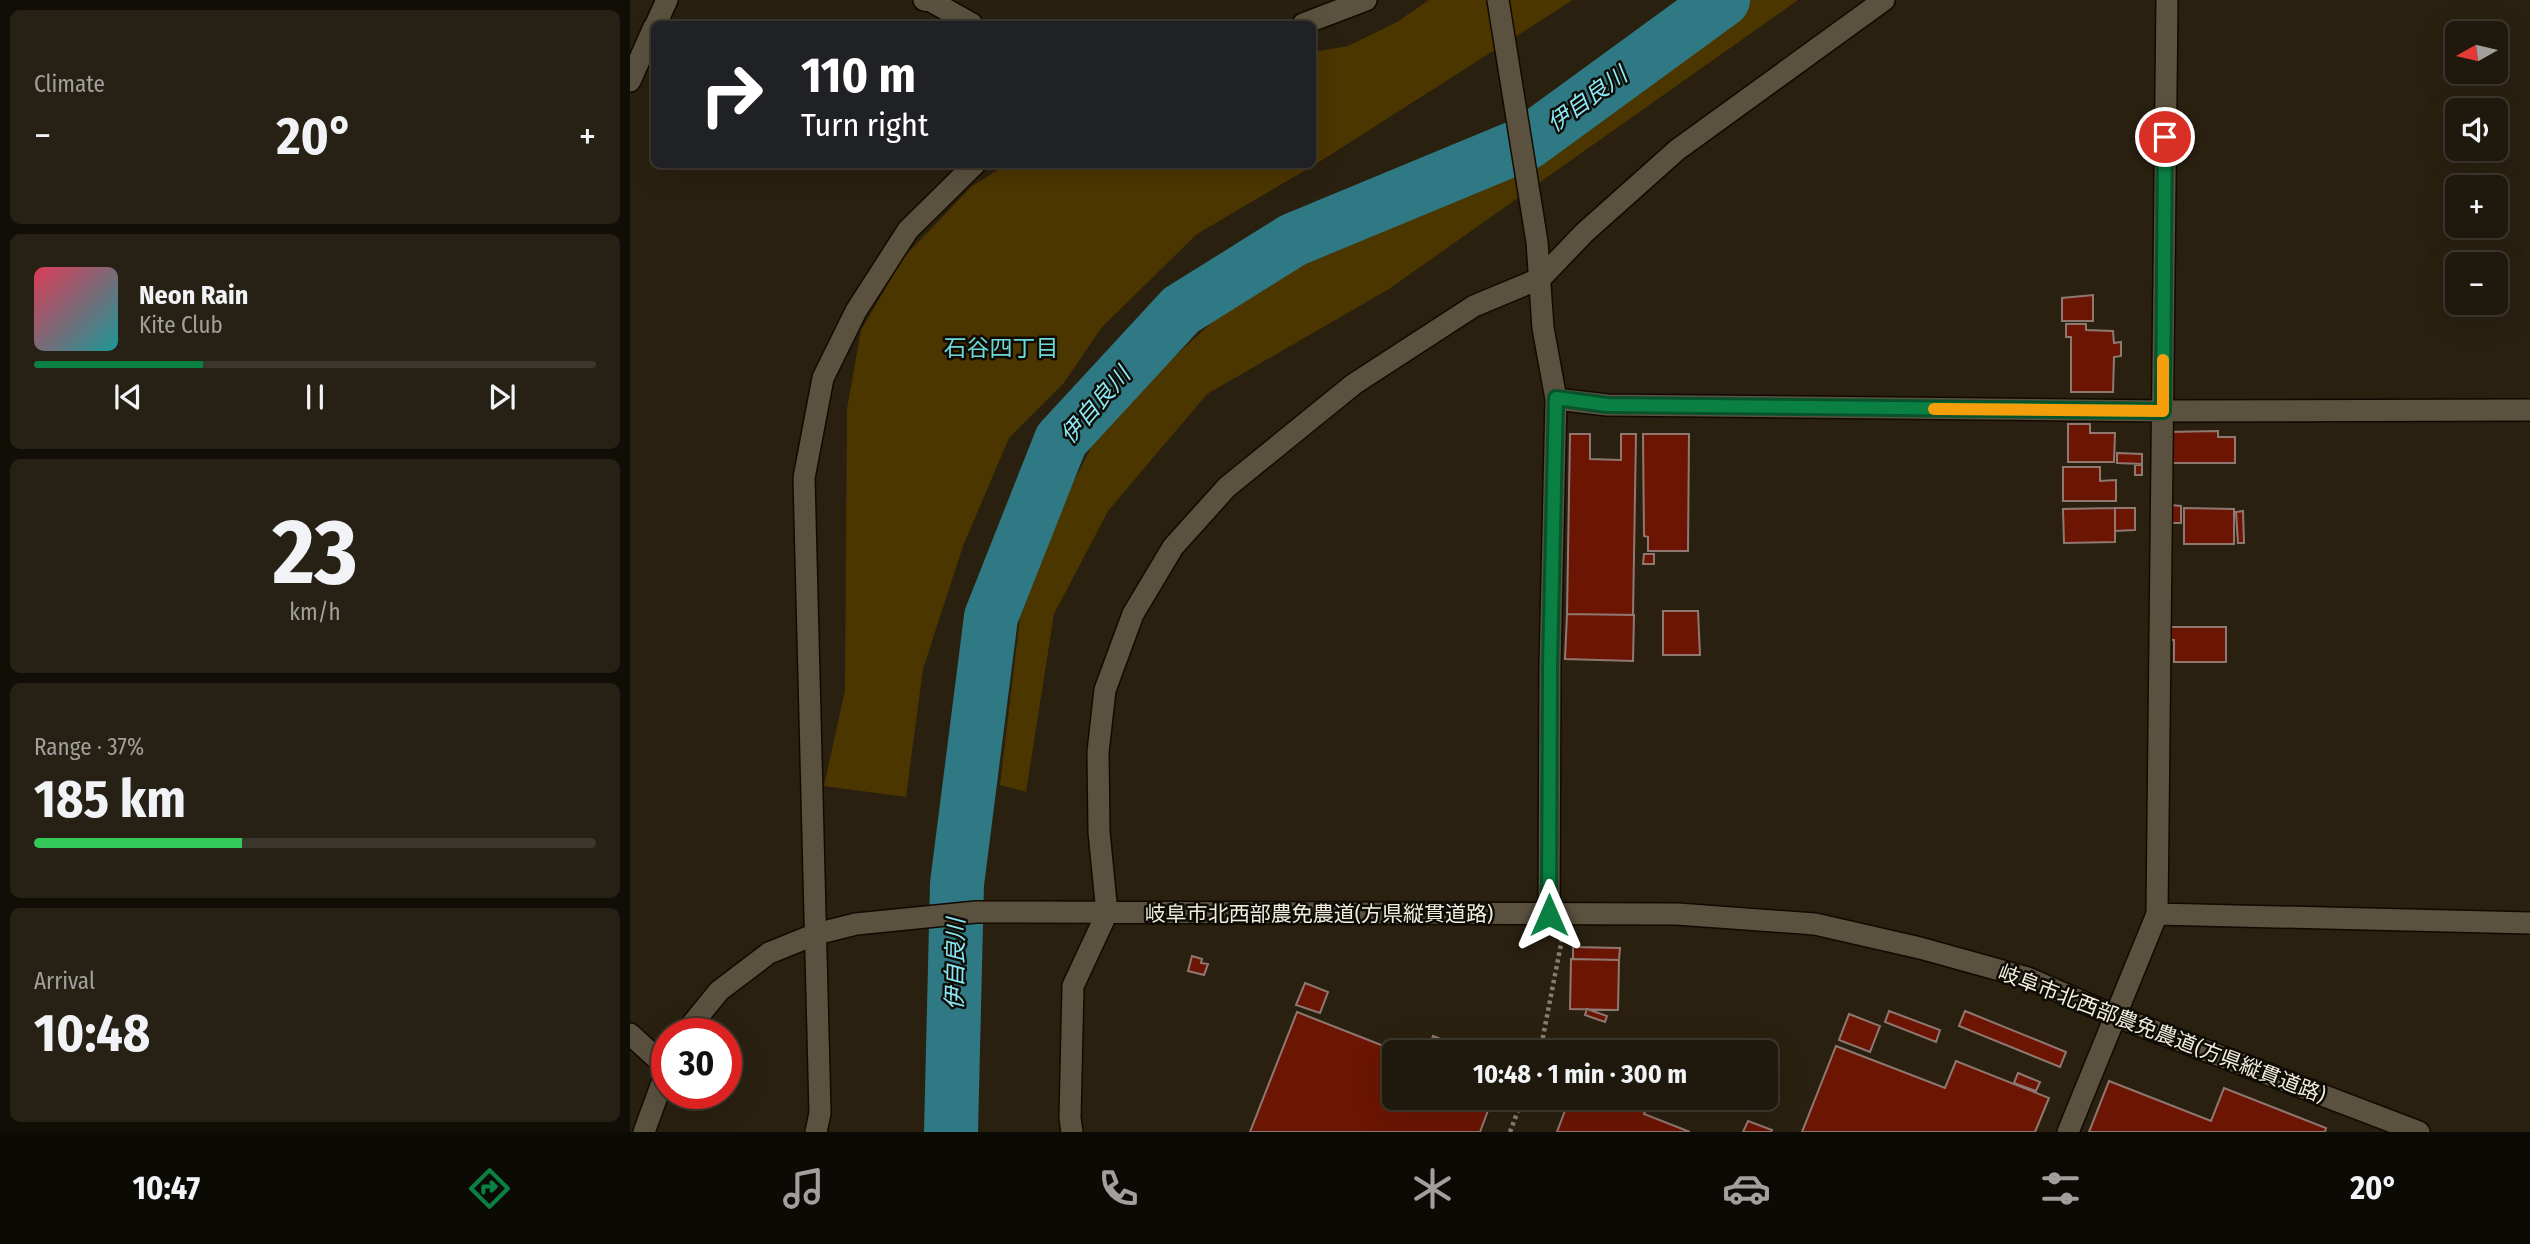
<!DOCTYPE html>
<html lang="en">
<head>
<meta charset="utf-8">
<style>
  body { margin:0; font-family:"Fira Sans Condensed","Noto Sans JP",sans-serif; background:#272115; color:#f1f3f6; height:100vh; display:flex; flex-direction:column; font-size:26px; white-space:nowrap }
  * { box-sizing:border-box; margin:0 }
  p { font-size:23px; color:#a1a09d }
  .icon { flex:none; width:38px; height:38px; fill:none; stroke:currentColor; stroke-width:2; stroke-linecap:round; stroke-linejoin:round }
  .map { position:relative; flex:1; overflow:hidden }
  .side { display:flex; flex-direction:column; gap:10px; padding:10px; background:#110d07; width:630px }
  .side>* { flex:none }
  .guide { position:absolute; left:21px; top:21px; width:665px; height:147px; border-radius:10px; box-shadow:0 7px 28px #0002,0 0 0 2px #3c372d; background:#202124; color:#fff; overflow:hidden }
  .needle { width:46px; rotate:262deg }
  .controls { position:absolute; left:1815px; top:21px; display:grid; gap:14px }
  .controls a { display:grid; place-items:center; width:63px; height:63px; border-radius:10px; background:#1f180c; box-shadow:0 7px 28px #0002,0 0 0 2px #3c372d; font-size:35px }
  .speed { position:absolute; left:21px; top:1018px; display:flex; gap:14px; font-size:35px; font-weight:700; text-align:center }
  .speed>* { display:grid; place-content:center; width:91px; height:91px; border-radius:50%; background:#1f180c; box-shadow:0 7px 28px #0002,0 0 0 2px #3c372d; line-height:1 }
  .speed .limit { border:10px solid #d22; background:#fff; color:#111 }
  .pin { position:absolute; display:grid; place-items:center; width:60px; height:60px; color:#fff; margin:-30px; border:4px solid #fff; border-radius:50%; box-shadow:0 2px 7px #0007 }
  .me { position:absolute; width:77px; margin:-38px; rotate:0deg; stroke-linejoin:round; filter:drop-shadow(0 0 5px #0008) }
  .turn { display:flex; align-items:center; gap:24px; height:147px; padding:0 35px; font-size:32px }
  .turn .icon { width:91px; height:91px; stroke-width:2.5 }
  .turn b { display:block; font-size:49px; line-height:60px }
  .big { font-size:52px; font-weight:700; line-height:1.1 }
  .side .tile { flex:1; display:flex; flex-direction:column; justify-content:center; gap:10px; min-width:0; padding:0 24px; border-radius:10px; background:#272115 }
  .side .dial { align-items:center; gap:0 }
  .dial b { font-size:91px; line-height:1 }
  .song { display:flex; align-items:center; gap:21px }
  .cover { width:84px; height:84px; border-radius:10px; background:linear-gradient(135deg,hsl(350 70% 55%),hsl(180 70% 35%)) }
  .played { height:7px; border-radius:4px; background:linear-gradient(90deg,#0b8043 30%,#3c372d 30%) }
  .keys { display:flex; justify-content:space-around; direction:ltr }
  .heat { display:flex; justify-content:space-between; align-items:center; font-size:38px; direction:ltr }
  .charge { height:10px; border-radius:5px; background:linear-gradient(90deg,#34c759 37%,#3c372d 0) }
  .trip { position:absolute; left:752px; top:1040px; width:396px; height:70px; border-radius:10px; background:#1f180c; box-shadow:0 7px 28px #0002,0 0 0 2px #3c372d; font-weight:700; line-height:70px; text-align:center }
  .dock { display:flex; height:112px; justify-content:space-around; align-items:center; background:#0c0a05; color:#a1a09d }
  .dock .icon { width:49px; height:49px }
  .dock .selected { color:#0b8043 }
  .dock b { font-size:32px; color:#f1f3f6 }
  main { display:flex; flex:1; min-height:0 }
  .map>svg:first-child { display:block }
</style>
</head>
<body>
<main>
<section class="side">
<div class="tile"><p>Climate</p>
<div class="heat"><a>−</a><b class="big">20°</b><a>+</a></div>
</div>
<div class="tile">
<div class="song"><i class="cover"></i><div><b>Neon Rain</b><p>Kite Club</p></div></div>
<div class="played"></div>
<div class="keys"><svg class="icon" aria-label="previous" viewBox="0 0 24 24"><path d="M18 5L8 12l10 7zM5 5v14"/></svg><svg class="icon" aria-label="pause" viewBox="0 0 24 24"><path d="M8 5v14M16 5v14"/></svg><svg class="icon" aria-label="next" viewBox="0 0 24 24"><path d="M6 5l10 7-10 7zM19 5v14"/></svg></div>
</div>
<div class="tile dial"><b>23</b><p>km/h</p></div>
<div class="tile"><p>Range · 37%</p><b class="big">185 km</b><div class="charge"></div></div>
<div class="tile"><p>Arrival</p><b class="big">10:48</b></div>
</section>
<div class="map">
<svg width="1900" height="1132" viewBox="0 0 1900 1132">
  <rect width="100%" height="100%" fill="#292010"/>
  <path fill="#4c3600" d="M 799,0 L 943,0 L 689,162 L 567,234 L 472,327 L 433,384 L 379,438 L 333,546 L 293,669 L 276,797 L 194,786 L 215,690 L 217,409 L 231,330 L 274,257 L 342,186 L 376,165 L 682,164 L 683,52 L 718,46 L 767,22 Z
    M 1108,0 L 1168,0 L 759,289 L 577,394 L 478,511 L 424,614 L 396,792 L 370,785 L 390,618 L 433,503 L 475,420 L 635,274 L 1073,28 Z"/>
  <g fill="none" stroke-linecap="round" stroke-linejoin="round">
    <path stroke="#2e7983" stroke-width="54" d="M 321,1132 L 327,884 L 361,617 L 431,440 L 551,310 L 663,240 L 897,143 L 1093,0"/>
  </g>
  <path fill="#6c1503" stroke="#907872" stroke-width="2" d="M 1463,295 L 1463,321 L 1432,321 L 1432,298 Z
    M 1436,324 L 1456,324 L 1456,330 L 1483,331 L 1484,343 L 1491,342 L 1491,356 L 1484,357 L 1483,392 L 1441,392 L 1441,337 L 1436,337 Z
    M 1438,424 L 1460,424 L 1460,433 L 1485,433 L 1484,462 L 1438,462 Z
    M 1588,431 L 1588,437 L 1605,437 L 1605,463 L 1538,463 L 1538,432 Z
    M 940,434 L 960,434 L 960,459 L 991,460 L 991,434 L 1006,434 L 1003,615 L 937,614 Z
    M 1013,434 L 1059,434 L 1058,551 L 1018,551 L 1018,537 L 1014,536 Z
    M 1487,453 L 1512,454 L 1512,464 L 1487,463 Z
    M 1505,465 L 1512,465 L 1512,475 L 1505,475 Z
    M 1433,467 L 1470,467 L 1470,481 L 1486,480 L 1486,501 L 1433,501 Z
    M 1540,505 L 1551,506 L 1551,523 L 1539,523 Z
    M 1485,508 L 1505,508 L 1505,530 L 1485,531 Z
    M 1485,508 L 1485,542 L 1434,543 L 1433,509 Z
    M 1554,508 L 1604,509 L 1604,544 L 1554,544 Z
    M 1613,511 L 1614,543 L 1608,543 L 1606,512 Z
    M 1014,554 L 1024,554 L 1024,564 L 1013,564 Z
    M 1033,611 L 1068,611 L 1070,655 L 1033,655 Z
    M 937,614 L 1004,615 L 1003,661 L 935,659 Z
    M 1539,627 L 1596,627 L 1596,662 L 1544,662 L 1544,640 L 1539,640 Z
    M 943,947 L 990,948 L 989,960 L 943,959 Z
    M 562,956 L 572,959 L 571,963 L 578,964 L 574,975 L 558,971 Z
    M 941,959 L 989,960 L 988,1010 L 940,1009 Z
    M 675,983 L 698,992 L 690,1013 L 666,1005 Z
    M 957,1009 L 977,1016 L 975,1022 L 955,1015 Z
    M 1259,1011 L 1310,1030 L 1306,1042 L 1255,1022 Z
    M 1335,1011 L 1436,1052 L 1430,1067 L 1329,1026 Z
    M 667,1012 L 769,1052 L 765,1052 L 765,1097 L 863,1097 L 850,1132 L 620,1132 Z
    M 1219,1014 L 1250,1026 L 1240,1052 L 1209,1040 Z
    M 803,1036 L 844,1052 L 797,1052 Z
    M 1206,1046 L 1315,1088 L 1326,1061 L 1419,1098 L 1405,1132 L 1172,1132 Z
    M 1388,1073 L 1410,1082 L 1406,1091 L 1384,1083 Z
    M 1479,1081 L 1581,1121 L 1594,1088 L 1696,1128 L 1695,1132 L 1459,1132 Z
    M 940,1097 L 1021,1097 L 1014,1114 L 1060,1132 L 927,1132 Z
    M 1118,1121 L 1142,1130 L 1141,1132 L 1113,1132 Z"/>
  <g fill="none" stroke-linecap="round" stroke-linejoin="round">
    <g stroke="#120a00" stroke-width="24">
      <path id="minor" d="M 294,0 L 301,1 L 342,24
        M 868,0 L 907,242 L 913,328 L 926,399 L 920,666 L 919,915
        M 26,24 L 37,0
        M 673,24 L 736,0
        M 0,81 L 24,27
        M 926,399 L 977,405 L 1533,411 L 1900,410
        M 1527,914 L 1900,923
        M 0,1034 L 37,1068
        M 54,1034 L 89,991 L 139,953 L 186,934 L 226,924 L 346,912 L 1047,914 L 1185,924 L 1290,948 L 1398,978 L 1485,1016 L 1789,1132
        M 14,1132 L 37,1069
        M 186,1132 L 190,1113 L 174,478 L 193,378 L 226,311 L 278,230 L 345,164
        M 442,1132 L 440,1118 L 443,986 L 477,913 L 469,832 L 468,752 L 475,690 L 503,614 L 543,547 L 597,487 L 724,384 L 844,306 L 911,278 L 954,233 L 1047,150 L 1254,0
        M 1438,1132 L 1527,914 L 1537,0"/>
    </g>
    <path stroke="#857e70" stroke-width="4.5" stroke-dasharray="3.5 3.5" stroke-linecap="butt" d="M 910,1052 L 932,939
      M 880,1132 L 893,1097"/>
    <use href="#minor" stroke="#5b513f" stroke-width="21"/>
  </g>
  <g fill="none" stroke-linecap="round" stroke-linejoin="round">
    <g stroke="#07532c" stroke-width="18">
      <path id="route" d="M 919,915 L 920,666 L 926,398 L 977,405 L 1533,411 L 1535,137"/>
    </g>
    <use href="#route" stroke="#0b8043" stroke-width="12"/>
    <path stroke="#f59e0b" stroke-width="12" d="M 1304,409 L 1533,411 L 1533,360"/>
  </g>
  <g text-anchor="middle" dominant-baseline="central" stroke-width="5" stroke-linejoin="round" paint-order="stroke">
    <g font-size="21" fill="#f1ece1" stroke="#0e0b05">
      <text x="689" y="914">岐阜市北西部農免農道(方県縦貫道路)</text>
      <text transform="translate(1532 1034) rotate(21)">岐阜市北西部農免農道(方県縦貫道路)</text>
    </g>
    <g font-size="23" font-style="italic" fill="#8ae9f7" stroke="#0e0b05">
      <text transform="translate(957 99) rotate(-36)">伊自良川</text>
      <text transform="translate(465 405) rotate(-49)">伊自良川</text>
      <text transform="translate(325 964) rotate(-89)">伊自良川</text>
    </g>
    <g font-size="23" fill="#6dd9d9" stroke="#0e0b05">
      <text x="371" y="348">石谷四丁目</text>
    </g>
  </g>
</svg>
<div class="controls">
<a><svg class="needle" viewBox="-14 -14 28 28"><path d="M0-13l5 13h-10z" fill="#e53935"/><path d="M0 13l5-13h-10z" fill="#a1a09d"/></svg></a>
<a><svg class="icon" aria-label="sound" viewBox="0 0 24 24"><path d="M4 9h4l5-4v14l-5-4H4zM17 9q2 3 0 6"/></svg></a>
<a>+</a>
<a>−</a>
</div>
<div class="speed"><div class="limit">30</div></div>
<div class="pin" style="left:1535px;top:137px;background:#d93025"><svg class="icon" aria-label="arrive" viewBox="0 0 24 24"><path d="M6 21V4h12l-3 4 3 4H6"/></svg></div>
<svg class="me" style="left:919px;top:915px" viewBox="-20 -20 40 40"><path d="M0-17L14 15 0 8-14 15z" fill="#0b8043" stroke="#fff" stroke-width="4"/></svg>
<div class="trip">10:48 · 1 min · 300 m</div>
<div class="guide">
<div class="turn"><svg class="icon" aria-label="right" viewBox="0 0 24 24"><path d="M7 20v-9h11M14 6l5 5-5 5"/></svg><div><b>110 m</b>Turn right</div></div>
</div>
</div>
</main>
<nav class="dock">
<b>10:47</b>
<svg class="icon selected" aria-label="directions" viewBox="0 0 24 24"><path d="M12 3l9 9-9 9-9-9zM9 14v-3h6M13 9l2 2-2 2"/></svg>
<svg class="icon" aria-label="music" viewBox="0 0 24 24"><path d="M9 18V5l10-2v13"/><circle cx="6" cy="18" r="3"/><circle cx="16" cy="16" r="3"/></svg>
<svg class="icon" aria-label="phone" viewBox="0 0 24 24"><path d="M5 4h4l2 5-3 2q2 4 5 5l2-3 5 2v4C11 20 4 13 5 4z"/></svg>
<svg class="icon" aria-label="climate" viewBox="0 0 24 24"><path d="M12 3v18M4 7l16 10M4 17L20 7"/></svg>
<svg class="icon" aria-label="car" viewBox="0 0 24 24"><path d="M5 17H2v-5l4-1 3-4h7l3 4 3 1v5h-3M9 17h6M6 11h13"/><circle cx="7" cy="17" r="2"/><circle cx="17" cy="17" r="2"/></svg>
<svg class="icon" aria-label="filters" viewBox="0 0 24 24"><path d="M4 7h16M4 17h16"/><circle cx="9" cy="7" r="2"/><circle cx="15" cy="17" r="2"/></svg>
<b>20°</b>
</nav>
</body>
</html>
